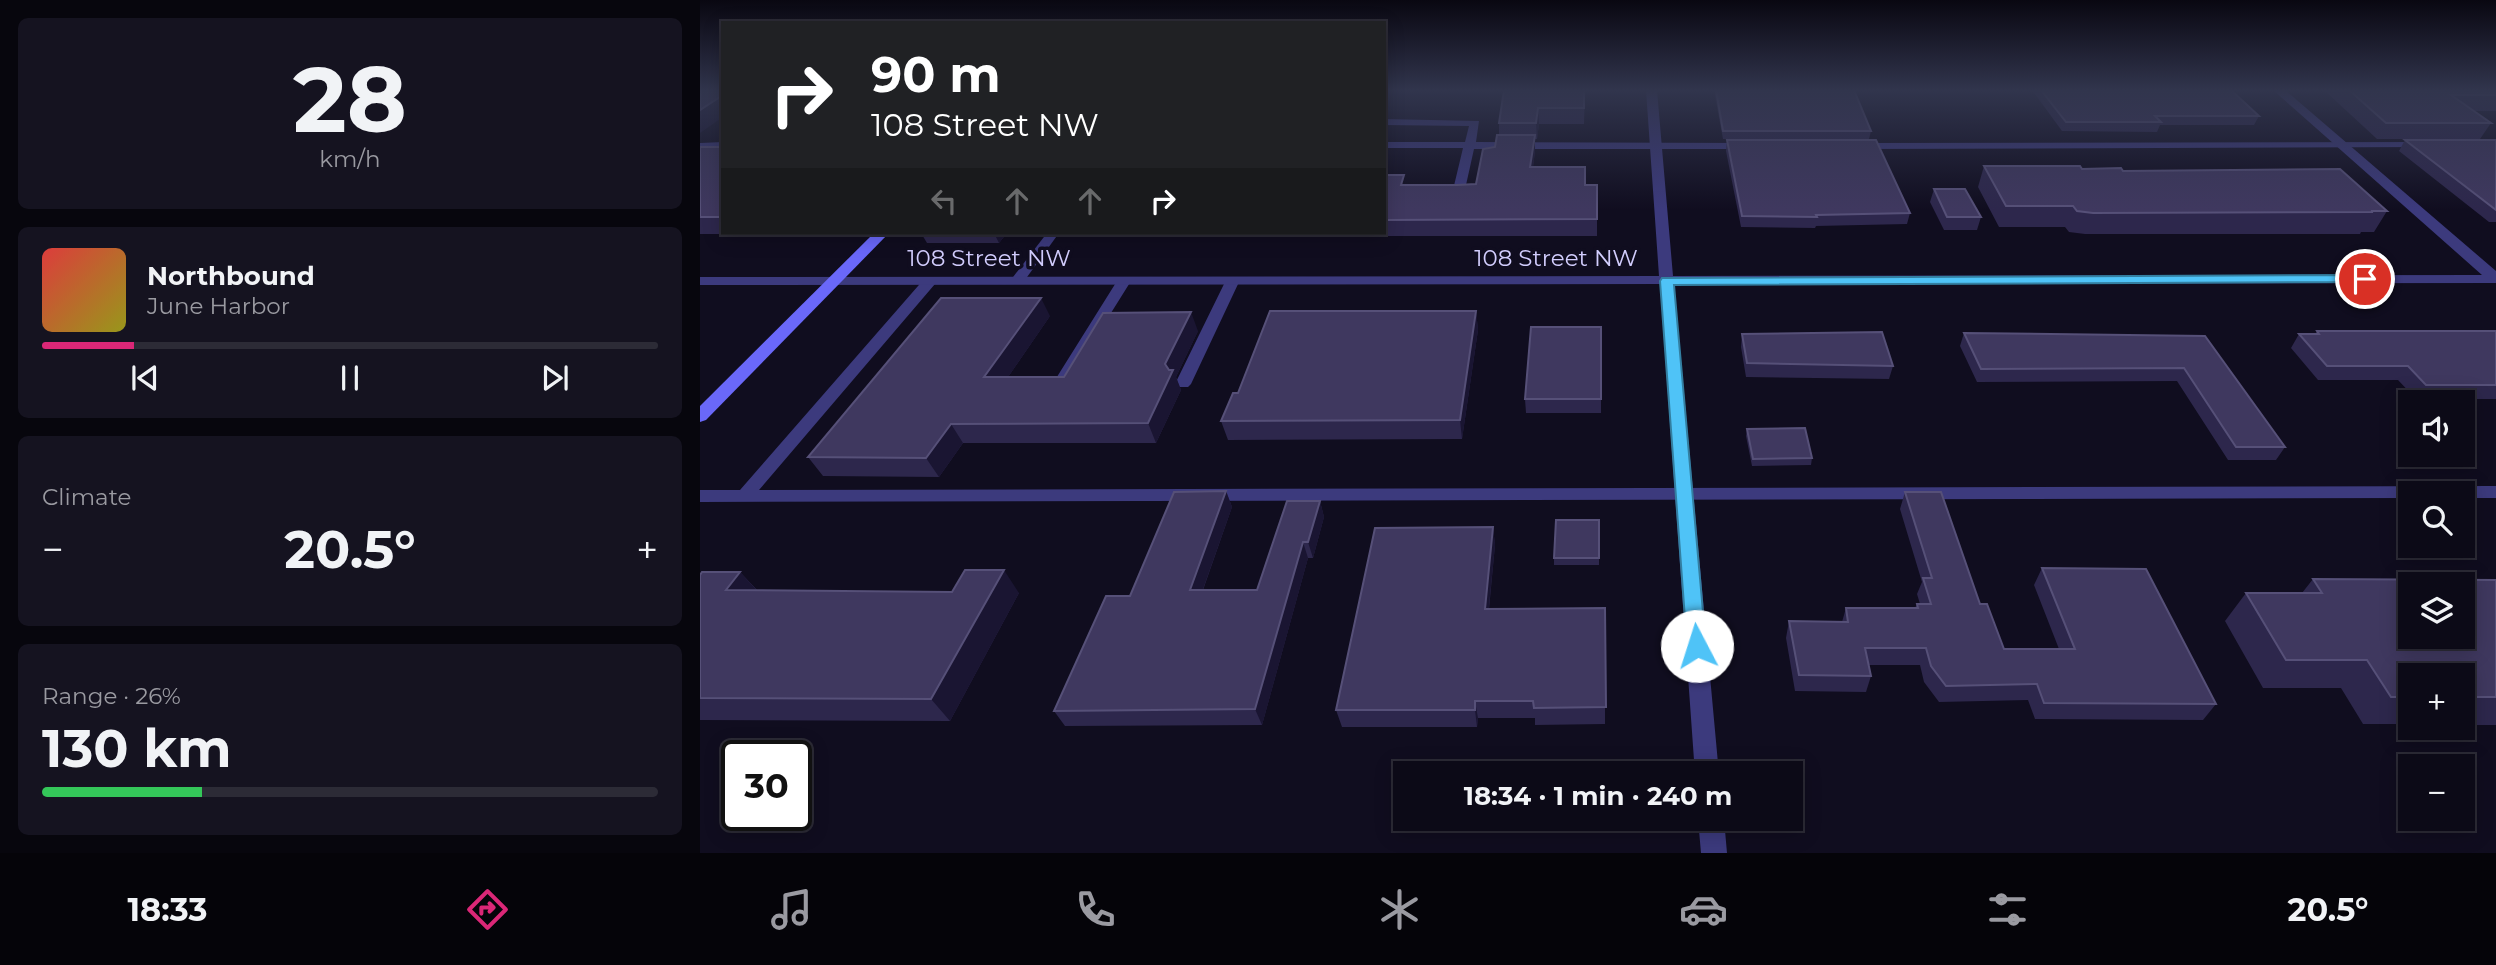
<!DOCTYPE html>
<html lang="en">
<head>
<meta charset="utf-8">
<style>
  body { margin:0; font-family:Montserrat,sans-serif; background:#151320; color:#f1f3f6; height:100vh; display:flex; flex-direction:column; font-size:26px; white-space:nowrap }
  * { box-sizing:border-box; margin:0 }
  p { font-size:23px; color:#9a9aa1 }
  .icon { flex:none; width:38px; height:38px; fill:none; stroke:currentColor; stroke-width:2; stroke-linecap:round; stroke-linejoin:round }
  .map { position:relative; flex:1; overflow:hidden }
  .side { display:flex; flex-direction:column; gap:18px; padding:18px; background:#07060d; width:700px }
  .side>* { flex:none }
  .guide { position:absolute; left:21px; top:21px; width:665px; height:214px; border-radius:0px; box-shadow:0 4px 18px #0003,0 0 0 2px #2c2b36; background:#202124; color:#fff; overflow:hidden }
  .fabs { position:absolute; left:1698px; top:390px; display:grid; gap:14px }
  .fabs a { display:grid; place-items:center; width:77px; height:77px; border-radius:0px; background:#0c0a17; box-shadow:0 4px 18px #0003,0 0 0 2px #2c2b36; font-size:35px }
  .speed { position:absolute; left:21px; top:740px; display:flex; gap:14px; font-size:35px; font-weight:700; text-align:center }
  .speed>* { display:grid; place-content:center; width:91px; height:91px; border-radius:50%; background:#0c0a17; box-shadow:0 4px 18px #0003,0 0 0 2px #2c2b36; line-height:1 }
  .speed .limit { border:4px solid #111; border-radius:10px; background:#fff; color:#111 }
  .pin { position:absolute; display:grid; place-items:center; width:60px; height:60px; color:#fff; margin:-30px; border:4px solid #fff; border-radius:50%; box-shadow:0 2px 7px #0007 }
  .me { position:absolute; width:77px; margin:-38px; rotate:355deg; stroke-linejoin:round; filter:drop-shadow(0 0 5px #0008) }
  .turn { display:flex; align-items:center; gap:24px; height:147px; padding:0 35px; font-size:32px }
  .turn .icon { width:91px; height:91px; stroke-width:2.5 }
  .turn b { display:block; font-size:49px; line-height:60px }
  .lanes { display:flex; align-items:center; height:66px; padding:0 35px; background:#0003; justify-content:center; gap:35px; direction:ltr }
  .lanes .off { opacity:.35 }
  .big { font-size:52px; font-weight:700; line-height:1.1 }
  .side .widget { flex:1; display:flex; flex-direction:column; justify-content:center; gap:10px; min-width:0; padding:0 24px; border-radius:10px; background:#151320 }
  .side .dial { align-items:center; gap:0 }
  .dial b { font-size:91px; line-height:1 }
  .song { display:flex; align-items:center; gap:21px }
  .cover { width:84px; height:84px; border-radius:10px; background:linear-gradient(135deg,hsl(0 70% 55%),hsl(60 70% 35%)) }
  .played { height:7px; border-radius:4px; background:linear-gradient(90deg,#db2777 15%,#2c2b36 15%) }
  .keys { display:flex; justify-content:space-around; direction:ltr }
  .heat { display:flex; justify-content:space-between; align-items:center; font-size:38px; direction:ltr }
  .charge { height:10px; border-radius:5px; background:linear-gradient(90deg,#34c759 26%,#2c2b36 0) }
  .trip { position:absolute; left:693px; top:761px; width:410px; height:70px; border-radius:0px; background:#0c0a17; box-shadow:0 4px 18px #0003,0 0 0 2px #2c2b36; font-weight:700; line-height:70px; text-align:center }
  .tabs { display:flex; height:112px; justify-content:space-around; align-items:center; background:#050409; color:#9a9aa1 }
  .tabs .icon { width:49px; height:49px }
  .tabs .on { color:#db2777 }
  .tabs b { font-size:32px; color:#f1f3f6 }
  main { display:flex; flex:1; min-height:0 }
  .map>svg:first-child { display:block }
</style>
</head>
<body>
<main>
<section class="side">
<div class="widget dial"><b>28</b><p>km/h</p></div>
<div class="widget">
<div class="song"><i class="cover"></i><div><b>Northbound</b><p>June Harbor</p></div></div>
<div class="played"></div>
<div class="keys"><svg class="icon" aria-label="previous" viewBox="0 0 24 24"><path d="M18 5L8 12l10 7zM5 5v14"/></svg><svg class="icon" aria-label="pause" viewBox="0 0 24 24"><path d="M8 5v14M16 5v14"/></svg><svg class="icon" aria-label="next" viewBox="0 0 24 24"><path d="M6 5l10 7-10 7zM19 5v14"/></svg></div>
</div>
<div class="widget"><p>Climate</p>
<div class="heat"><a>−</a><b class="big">20.5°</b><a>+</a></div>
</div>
<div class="widget"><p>Range · 26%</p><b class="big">130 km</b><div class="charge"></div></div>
</section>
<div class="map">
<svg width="1796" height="853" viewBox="0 0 1796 853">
  <rect width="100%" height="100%" fill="#100d1f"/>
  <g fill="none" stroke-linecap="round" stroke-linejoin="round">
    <path fill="#3c3a7d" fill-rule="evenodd" d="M 684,119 L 779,121 L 776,142 L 1048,143 L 1053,146 L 1048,149 L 774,149 L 764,194 L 758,198 L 752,194 L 763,148 L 684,148 L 684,142 L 765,142 L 769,126 L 684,125 Z
      M 23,142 L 23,148 L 0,149 L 0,143 Z
      M 1724,142 L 1729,145 L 1728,147 L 1158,149 L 1153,146 L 1158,143 Z
      M 347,233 L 359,233 L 322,284 L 312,284 L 310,281 Z
      M 230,277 L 237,281 L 235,284 L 59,490 L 1796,486 L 1796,498 L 1762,498 L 1762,494 L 1710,494 L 1710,498 L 0,502 L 0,490 L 40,490 L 225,278 Z
      M 424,277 L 431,281 L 369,380 L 367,383 L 357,383 L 355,380 L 417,281 Z
      M 532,278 L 539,282 L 491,384 L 488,387 L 478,387 L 475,384 L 525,282 Z"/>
    <path fill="#3c3a7d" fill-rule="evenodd" d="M 946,90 L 957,90 L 973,276 L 1782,275 L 1573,90 L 1585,90 L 1796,271 L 1796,283 L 974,284 L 1019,774 L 995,774 L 960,284 L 0,285 L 0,277 L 959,276 Z
      M 998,819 L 1024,819 L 1027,853 L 1001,853 Z"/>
    <path fill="#6a68f9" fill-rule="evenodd" d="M 174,233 L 189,233 L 6,420 L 0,422 L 0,406 Z"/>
  </g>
  <path fill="#2d274c" d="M 885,90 L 884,124 L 839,124 L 837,139 L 835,139 L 835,151 L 833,167 L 886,185 L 897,185 L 897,236 L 433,236 L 431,233 L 684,233 L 684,175 L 705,185 L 757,185 L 776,184 L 795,147 L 799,135 L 799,123 Z
    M 1014,90 L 1154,90 L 1171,131 L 1169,139 L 1023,139 Z
    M 1332,90 L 1531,90 L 1559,116 L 1554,125 L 1460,125 L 1457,132 L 1362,131 Z
    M 1624,90 L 1796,90 L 1796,111 L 1773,111 L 1791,123 L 1780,139 L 1677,139 Z
    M 1027,140 L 1210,213 L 1207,224 L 1116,226 L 1115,228 L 1041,227 L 1026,151 Z
    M 1705,140 L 1796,140 L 1796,222 L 1789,222 L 1699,151 Z
    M 0,147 L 23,147 L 23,233 L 66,233 L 64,234 L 0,234 Z
    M 1284,166 L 1382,169 L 1423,171 L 1687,211 L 1674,232 L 1661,232 L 1660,234 L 1385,234 L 1369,232 L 1365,227 L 1299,227 L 1278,187 Z
    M 1234,189 L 1281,217 L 1277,230 L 1244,230 L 1230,202 Z
    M 221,233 L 307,233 L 299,243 L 227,243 Z
    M 776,311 L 778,330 L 762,439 L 528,440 L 521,421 L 538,393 Z
    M 350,316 L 308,377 L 364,377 L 498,331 L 476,377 L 481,390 L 456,443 L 263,443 L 239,477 L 123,476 L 108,457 Z
    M 901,327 L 901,413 L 826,413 L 825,399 Z
    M 1617,331 L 1796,331 L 1796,399 L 1716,399 L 1698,380 L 1618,380 L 1591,348 L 1599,334 L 1615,334 Z
    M 1264,333 L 1505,336 L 1585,447 L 1576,460 L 1528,460 L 1477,381 L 1277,382 L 1260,346 Z
    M 1042,334 L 1193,366 L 1189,379 L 1046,377 L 1041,347 Z
    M 1047,429 L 1112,458 L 1111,465 L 1052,466 L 1046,436 Z
    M 526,491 L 532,507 L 503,590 L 557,590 L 620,501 L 624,517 L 613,558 L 608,558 L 562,725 L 365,726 L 354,711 L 430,596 Z
    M 1205,492 L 1280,604 L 1304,649 L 1359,649 L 1334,585 L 1342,568 L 1516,704 L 1503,720 L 1335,719 L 1328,700 L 1239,702 L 1224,682 L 1220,665 L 1169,665 L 1171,676 L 1166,692 L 1095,691 L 1086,638 L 1089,621 L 1142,622 L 1146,608 L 1215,608 L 1217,604 L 1220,604 L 1217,594 L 1222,582 L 1200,509 Z
    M 899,520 L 899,565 L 854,565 L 854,558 Z
    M 793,527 L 795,545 L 789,609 L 905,608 L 905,724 L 835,725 L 835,718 L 778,718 L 777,727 L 642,727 L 636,710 Z
    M 40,572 L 57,590 L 319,593 L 250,721 L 0,720 L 0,575 Z
    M 1613,579 L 1796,580 L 1796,725 L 1762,725 L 1762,676 L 1710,676 L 1710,724 L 1663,724 L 1641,688 L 1563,688 L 1525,621 L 1546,593 L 1602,593 Z"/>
  <path fill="#1a1532" d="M 23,95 L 23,117 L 0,133 L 0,110 Z
    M 838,108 L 839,124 L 837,139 L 836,123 Z
    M 835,135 L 835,151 L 831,183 L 830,167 Z
    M 294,233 L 307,233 L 299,243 Z
    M 341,298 L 350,316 L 295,396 L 284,377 Z
    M 776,311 L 778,330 L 762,439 L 760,420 Z
    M 491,312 L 498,331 L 476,377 L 481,390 L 456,443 L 448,423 L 465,364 Z
    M 251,424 L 263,443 L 239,477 L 226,458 Z
    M 526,491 L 532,507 L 497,606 L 490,590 Z
    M 620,501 L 624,517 L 613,558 L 608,542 Z
    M 793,527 L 795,545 L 787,626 L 785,609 Z
    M 603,542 L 608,558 L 562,725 L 555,709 Z
    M 304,570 L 319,593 L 250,721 L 231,699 Z
    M 40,572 L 61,595 L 26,590 Z
    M 775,701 L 778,718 L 777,727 L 775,710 Z"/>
  <path fill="#3f385f" stroke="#565078" stroke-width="2" fill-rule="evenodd" d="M 0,90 L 23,90 L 23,95 L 0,110 Z
    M 804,90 L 884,90 L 884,108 L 838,108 L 836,123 L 799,123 Z
    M 1016,90 L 1154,90 L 1171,131 L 1023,131 Z
    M 1341,90 L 1531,90 L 1559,116 L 1455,116 L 1461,122 L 1366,122 Z
    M 1649,90 L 1796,90 L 1796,95 L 1751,95 L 1791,123 L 1686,123 Z
    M 797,135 L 835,135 L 830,167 L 885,167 L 885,185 L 897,185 L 897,219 L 684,220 L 684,175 L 704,175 L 701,185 L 757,185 L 776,184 L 783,149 L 795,147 Z
    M 1027,140 L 1176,140 L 1210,213 L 1116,215 L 1117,217 L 1042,216 Z
    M 1705,140 L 1796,140 L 1796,210 Z
    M 0,147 L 23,147 L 23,217 L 0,217 Z
    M 1284,166 L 1380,166 L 1382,169 L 1421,168 L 1423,171 L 1640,169 L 1687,211 L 1671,211 L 1673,212 L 1393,213 L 1377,211 L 1373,206 L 1306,206 Z
    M 1234,189 L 1265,189 L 1281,217 L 1247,217 Z
    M 241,298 L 341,298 L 284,377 L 364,377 L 403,313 L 491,312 L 465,364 L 469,370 L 473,370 L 448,423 L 251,424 L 226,458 L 108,457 Z
    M 570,311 L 776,311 L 760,420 L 521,421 L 533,393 L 538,393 Z
    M 831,327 L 901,327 L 901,399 L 825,399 Z
    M 1617,331 L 1796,331 L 1796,385 L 1726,385 L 1708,366 L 1627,366 L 1599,334 L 1619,334 Z
    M 1182,332 L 1193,366 L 1047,363 L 1042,334 Z
    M 1264,333 L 1505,336 L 1585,447 L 1536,447 L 1484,368 L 1281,369 Z
    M 1105,428 L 1112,458 L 1053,459 L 1047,429 Z
    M 526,491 L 490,590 L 557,590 L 587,501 L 620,501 L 608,542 L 603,542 L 555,709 L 354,711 L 406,596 L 430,596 L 474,492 Z
    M 1205,492 L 1241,492 L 1280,604 L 1287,604 L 1304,649 L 1375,649 L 1342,568 L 1446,569 L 1516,704 L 1344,703 L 1337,684 L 1246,686 L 1231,666 L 1226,648 L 1165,648 L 1171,676 L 1099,675 L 1089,621 L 1148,622 L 1146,608 L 1218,608 L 1217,604 L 1231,604 L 1223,578 L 1232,578 Z
    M 856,520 L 899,520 L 899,558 L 854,558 Z
    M 793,527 L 785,609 L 905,608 L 906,707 L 834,708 L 833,701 L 775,701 L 775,710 L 636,710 L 675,528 Z
    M 265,570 L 304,570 L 231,699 L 0,698 L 0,575 L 2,572 L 40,572 L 26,590 L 252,592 Z
    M 1613,579 L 1796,580 L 1796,697 L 1762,697 L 1762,676 L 1710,676 L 1710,697 L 1691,697 L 1667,660 L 1586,660 L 1546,593 L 1622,593 ZM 1710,584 L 1762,584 L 1762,637 L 1710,637 Z"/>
  <linearGradient id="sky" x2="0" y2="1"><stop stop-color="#090711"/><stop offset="0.43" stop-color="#31354d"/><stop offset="1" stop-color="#31354d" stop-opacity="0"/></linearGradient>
  <rect width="1796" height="210" fill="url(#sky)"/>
  <path fill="#4fc3f7" stroke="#337fa1" stroke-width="2" d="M 1665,275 L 1672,279 L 1670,282 L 974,285 L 1006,646 L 1004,652 L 997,654 L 990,652 L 987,646 L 960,281 L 962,278 Z"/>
  <g text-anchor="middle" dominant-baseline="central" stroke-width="7" stroke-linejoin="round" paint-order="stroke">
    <g font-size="23" fill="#d2cdfd" stroke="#100d1f">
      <text x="289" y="258">108 Street NW</text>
      <text x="856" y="258">108 Street NW</text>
    </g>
  </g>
</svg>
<div class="fabs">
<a><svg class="icon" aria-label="sound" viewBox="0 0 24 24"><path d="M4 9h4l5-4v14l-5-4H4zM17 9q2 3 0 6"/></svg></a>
<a><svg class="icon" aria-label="search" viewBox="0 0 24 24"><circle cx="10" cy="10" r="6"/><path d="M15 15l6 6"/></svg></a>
<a><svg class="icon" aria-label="layers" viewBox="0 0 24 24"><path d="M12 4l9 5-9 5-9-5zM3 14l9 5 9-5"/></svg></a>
<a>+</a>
<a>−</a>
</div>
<div class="speed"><div class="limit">30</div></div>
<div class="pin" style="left:1665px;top:279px;background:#d93025"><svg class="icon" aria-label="arrive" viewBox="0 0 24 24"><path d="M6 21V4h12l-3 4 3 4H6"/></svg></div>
<svg class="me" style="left:997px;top:646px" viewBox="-20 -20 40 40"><circle r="19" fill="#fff"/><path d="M0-13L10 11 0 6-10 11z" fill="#4fc3f7"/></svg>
<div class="trip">18:34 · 1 min · 240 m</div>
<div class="guide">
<div class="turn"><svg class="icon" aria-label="right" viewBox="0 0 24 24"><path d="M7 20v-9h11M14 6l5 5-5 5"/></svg><div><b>90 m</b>108 Street NW</div></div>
<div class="lanes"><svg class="icon off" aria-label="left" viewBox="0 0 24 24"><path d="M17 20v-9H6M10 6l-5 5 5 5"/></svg><svg class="icon off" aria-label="ahead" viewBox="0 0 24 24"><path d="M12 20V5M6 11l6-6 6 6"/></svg><svg class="icon off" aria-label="ahead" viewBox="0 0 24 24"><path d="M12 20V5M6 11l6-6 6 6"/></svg><svg class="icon" aria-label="right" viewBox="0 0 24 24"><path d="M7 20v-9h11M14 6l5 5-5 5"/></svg></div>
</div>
</div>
</main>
<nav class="tabs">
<b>18:33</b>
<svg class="icon on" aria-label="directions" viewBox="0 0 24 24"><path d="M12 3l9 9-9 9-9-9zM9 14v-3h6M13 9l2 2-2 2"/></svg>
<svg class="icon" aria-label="music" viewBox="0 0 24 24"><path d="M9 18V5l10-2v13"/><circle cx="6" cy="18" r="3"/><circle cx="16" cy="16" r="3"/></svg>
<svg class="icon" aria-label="phone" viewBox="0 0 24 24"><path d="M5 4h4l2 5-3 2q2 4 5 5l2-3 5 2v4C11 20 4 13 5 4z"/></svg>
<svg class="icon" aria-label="climate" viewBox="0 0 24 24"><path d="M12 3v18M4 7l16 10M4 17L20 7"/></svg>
<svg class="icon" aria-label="car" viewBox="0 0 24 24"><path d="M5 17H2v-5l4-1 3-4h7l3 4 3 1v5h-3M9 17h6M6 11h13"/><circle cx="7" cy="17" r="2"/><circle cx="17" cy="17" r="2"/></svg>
<svg class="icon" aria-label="filters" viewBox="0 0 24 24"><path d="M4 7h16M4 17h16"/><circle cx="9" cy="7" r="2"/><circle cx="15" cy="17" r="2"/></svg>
<b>20.5°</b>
</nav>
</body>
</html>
